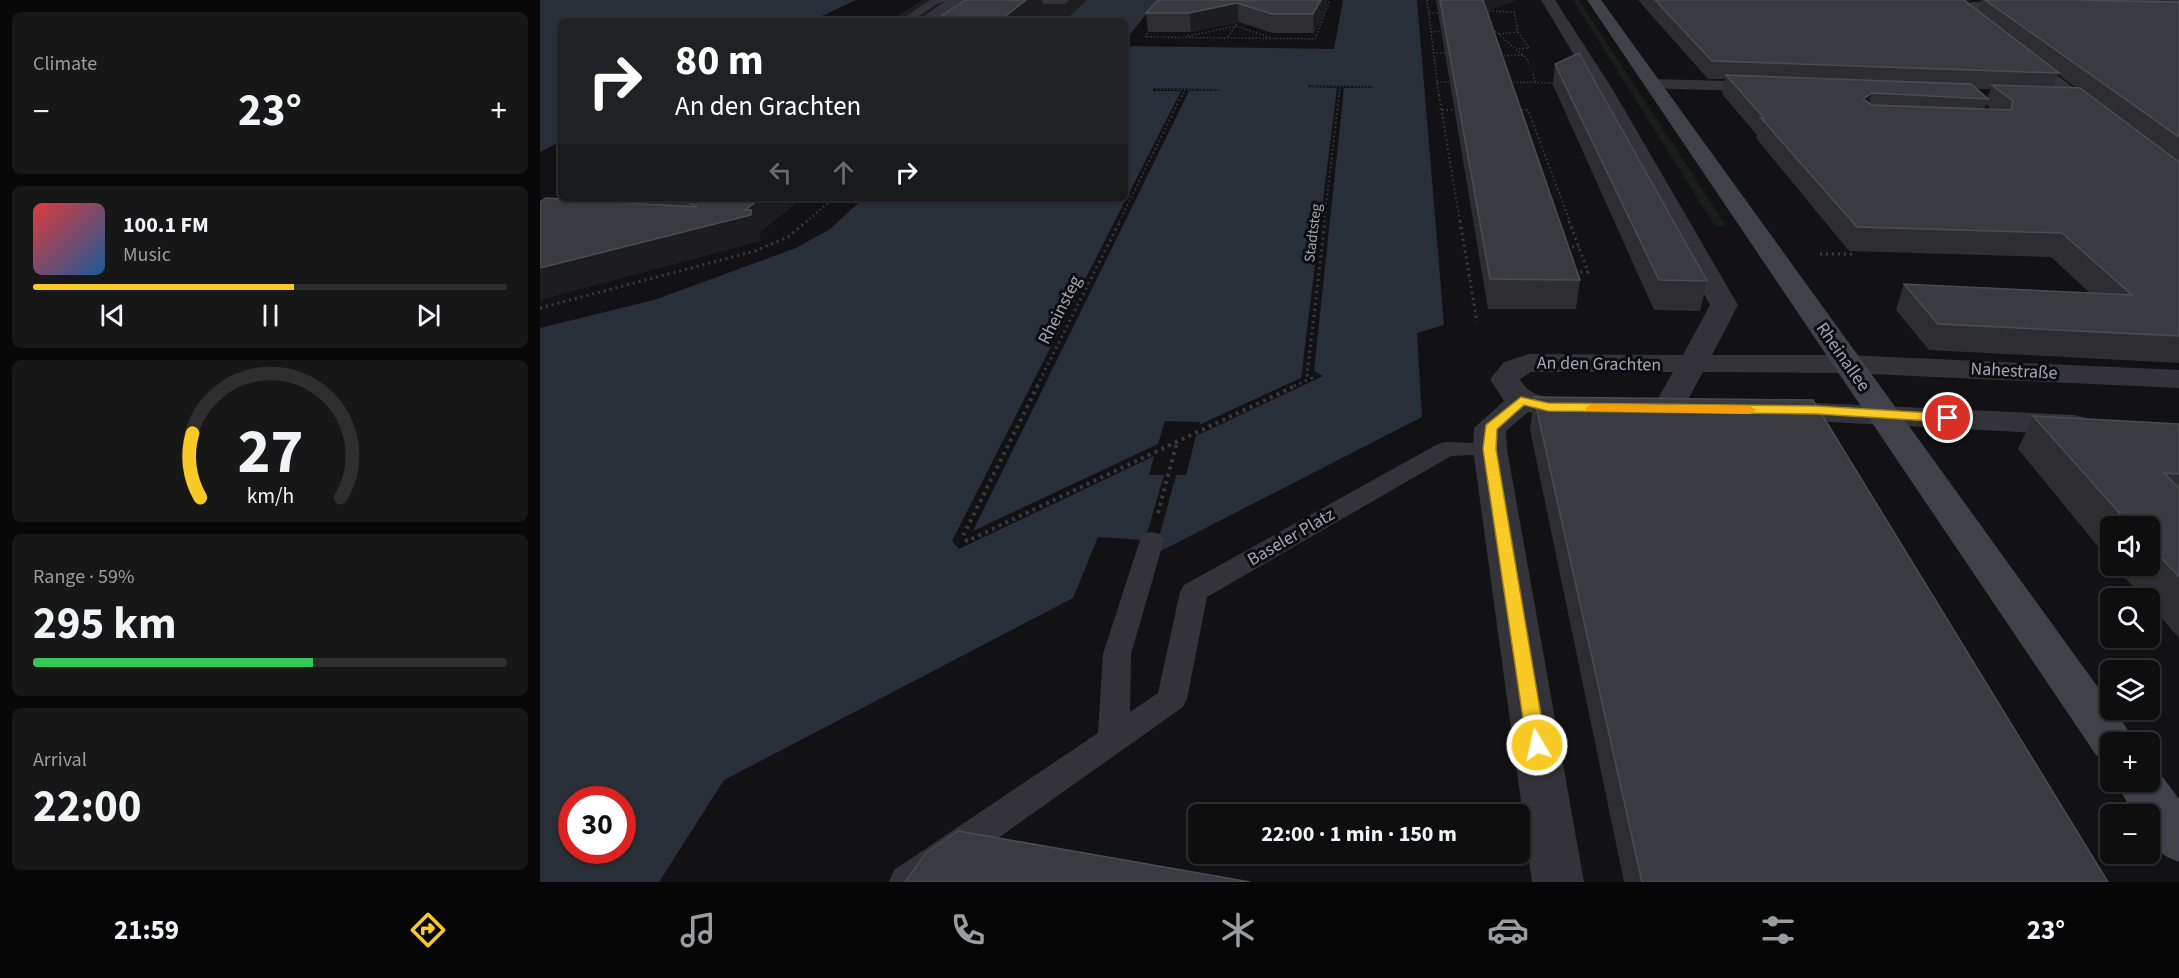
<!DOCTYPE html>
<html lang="en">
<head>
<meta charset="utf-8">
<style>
  body { margin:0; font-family:"Source Sans 3",sans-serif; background:#171718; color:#f1f3f6; height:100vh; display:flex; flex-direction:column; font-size:22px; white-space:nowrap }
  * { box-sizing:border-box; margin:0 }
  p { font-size:20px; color:#9b9c9e }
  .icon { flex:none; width:33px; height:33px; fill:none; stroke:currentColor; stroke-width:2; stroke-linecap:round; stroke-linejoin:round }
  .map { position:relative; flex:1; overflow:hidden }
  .drawer { display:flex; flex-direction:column; gap:12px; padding:12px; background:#080808; width:540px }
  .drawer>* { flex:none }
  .hud { position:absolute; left:18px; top:18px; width:570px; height:183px; border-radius:9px; box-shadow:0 2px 4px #0004,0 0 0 2px #2e2e2f; background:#202124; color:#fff; overflow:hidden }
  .tools { position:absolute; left:1560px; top:516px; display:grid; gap:12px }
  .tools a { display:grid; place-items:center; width:60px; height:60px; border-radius:9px; background:#0e0e0f; box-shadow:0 2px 4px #0004,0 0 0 2px #2e2e2f; font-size:30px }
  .speed { position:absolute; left:18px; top:786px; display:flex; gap:12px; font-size:30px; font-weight:700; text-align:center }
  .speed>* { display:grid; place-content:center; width:78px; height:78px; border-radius:50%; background:#0e0e0f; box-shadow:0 2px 4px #0004,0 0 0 2px #2e2e2f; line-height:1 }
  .speed .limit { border:9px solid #d22; background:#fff; color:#111 }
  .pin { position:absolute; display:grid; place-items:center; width:51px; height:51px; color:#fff; margin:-26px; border:3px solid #fff; border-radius:50%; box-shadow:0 2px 6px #0007 }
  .me { position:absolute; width:66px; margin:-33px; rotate:351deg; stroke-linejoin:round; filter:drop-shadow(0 0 4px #0008) }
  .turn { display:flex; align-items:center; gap:21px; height:126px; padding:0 18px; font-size:27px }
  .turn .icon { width:78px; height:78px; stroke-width:2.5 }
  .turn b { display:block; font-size:42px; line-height:51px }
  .lanes { display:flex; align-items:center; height:57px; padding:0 18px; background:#0003; justify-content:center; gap:30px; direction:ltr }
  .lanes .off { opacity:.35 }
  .big { font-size:45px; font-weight:700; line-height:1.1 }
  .drawer .widget { flex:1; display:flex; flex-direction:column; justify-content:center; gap:9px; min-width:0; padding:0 21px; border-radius:9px; background:#171718 }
  .drawer .dial { align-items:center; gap:0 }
  .dial svg { height:156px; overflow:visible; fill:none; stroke:#2e2e2f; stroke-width:7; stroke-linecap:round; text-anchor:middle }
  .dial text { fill:#f1f3f6; stroke:none }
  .song { display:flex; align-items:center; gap:18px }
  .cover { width:72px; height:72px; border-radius:9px; background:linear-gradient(135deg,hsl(0 70% 55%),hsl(210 70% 35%)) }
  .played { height:6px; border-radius:3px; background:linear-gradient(90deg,#f9ca25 55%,#2e2e2f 55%) }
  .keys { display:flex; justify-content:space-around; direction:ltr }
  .heat { display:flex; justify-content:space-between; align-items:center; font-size:33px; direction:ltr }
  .charge { height:9px; border-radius:4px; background:linear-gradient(90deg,#34c759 59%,#2e2e2f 0) }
  .trip { position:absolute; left:648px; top:804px; width:342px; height:60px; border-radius:9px; background:#0e0e0f; box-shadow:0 2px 4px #0004,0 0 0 2px #2e2e2f; font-weight:700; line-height:60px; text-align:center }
  .menu { display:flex; height:96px; justify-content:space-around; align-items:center; background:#060606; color:#9b9c9e }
  .menu .icon { width:42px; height:42px }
  .menu .selected { color:#f9ca25 }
  .menu b { font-size:27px; color:#f1f3f6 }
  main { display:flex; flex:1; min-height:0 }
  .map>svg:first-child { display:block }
</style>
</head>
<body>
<main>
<section class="drawer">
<div class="widget"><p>Climate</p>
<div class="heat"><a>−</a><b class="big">23°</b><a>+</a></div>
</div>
<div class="widget">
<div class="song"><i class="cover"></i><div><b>100.1 FM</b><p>Music</p></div></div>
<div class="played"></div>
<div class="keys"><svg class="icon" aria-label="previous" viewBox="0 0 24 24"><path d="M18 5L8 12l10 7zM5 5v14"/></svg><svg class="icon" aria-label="pause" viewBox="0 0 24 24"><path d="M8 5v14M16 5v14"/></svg><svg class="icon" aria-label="next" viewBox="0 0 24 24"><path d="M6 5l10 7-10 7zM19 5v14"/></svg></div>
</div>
<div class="widget dial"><svg viewBox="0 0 100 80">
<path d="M14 69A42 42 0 1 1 86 69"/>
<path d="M14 69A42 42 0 0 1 10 36" stroke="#f9ca25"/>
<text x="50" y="56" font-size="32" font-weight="700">27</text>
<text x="50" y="72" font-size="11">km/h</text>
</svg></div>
<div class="widget"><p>Range · 59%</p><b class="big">295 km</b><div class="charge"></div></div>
<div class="widget"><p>Arrival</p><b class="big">22:00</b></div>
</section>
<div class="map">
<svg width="1639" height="882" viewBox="0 0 1639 882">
  <rect width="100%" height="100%" fill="#121214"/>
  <path fill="#1e1e21" d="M 383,0 L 419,1 L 547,0 L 524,21 L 349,21 Z"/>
  <path fill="#181f1a" d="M 1033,0 L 1039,0 L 1186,226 L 1175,226 Z"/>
  <path fill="#282f38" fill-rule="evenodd" d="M 0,0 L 316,0 L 271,21 L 21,21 L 21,141 L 0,152 Z
    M 547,0 L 617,0 L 585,41 L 585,21 L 524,21 Z
    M 803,0 L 877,0 L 904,325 L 877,333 L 882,417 L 613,555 L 618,541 L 558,537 L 533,598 L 184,780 L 119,882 L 0,882 L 0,328 L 114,300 L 256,248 L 290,229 L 324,198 L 585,198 L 585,46 L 794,49 ZM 32,800 L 82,800 L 82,850 L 32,850 Z"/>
  <path fill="#121214" d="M 769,85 L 833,86 L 833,88 L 804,88 L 774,371 L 783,376 L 656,436 L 646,475 L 636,475 L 618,541 L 605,540 L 624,475 L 609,475 L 614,456 L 419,549 L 412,541 L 641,91 L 613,91 L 614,88 L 679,89 L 678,91 L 649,91 L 433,531 L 618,444 L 625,421 L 660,422 L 659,425 L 761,378 L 797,88 L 768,87 Z"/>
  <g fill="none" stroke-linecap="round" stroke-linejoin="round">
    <path stroke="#393a40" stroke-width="1.5" stroke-dasharray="1.5 2" stroke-linecap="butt" d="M 887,0 L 899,97
      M 944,11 L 949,11 L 948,25 L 985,57 L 990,65
      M 949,11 L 974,12 L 978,32 L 989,48 L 977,49
      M 889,13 L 903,13
      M 610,30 L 605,37 L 775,39 L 790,0
      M 891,32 L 905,31
      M 959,34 L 978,32
      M 648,36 L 696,26 L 731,38
      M 688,37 L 698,22
      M 893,53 L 909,53
      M 957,56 L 983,55
      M 993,74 L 996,83
      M 897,82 L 914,82
      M 966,82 L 1016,83
      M 771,86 L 832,87
      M 616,89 L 678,90
      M 642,97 L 645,90
      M 799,97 L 800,86"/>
    <path stroke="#393a40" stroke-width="2" stroke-dasharray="1.5 3" stroke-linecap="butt" d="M 899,95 L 920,222
      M 902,110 L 919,110
      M 977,110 L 988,110 L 1030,222
      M 266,222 L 294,198
      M 579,222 L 642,95
      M 784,222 L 799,95"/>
    <path stroke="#393a40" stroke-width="3" stroke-dasharray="2 4" stroke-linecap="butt" d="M 920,221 L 937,322
      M 1029,221 L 1048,272 L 1032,272
      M 1026,247 L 1039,247
      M 1280,254 L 1312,254
      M 0,308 L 215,251 L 248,237 L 267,221
      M 497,386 L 580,221
      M 754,386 L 772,378 L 767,375 L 785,221"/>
    <path stroke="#393a40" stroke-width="4" stroke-dasharray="3 4.5" stroke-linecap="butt" d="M 498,385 L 423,536 L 427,541 L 757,385
      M 618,513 L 637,442"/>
    <path fill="#333339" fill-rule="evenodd" d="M 390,0 L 409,0 L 397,4 L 371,21 L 359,21 Z
      M 451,0 L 528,0 L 529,1 L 524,4 L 456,3 Z
      M 906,442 L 958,444 L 961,449 L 958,454 L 911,456 L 667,597 L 647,699 L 643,707 L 396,882 L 349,882 L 354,870 L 558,733 L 563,654 L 602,534 L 611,532 L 620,534 L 624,540 L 591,654 L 590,712 L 618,693 L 640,592 L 644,585 L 898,444 Z"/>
    <path fill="#333339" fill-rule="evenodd" d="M 407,0 L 423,0 L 394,21 L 377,21 Z
      M 1001,0 L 1015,0 L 1073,90 L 1198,305 L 1172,355 L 1308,355 L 1639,370 L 1639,388 L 1308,373 L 1163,372 L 1139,416 L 1128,418 L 1117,416 L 1112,409 L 1133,372 L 991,372 L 980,379 C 993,405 1026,395 1049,401 L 1054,408 L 1049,415 L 1017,417 L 988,412 L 966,431 L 967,449 L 1044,882 L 992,882 L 933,449 L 934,428 L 964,401 L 950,379 L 964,362 L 989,354 L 1143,355 L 1170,305 L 1055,90 Z
      M 1433,2 L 1489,4 L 1489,10 L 1484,11 L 1430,11 L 1564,110 L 1566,114 L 1564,118 L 1550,118 L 1412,9 L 1414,6 Z
      M 1113,79 L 1228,82 L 1237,87 L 1228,92 L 1107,88 L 1104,84 Z
      M 1233,401 L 1535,415 L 1546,418 L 1551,425 L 1546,432 L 1535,435 L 1233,419 L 1222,417 L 1217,410 L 1222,403 Z"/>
    <path fill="#414249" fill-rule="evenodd" d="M 1047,0 L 1061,0 L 1570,704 L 1570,710 L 1575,710 L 1595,742 L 1570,742 L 1570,761 L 1556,755 Z
      M 1610,765 L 1616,768 L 1639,799 L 1639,862 C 1612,852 1610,842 1610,814 L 1594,814 L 1575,782 L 1610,782 Z"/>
  </g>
  <path fill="#2e2e32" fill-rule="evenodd" d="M 618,0 L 787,0 L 785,13 L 774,33 L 733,33 L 699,22 L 651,32 L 608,32 L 606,13 Z
    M 896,0 L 976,0 L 946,11 L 1040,280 L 1036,309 L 948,309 Z
    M 1098,0 L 1432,0 L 1425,1 L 1438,11 L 1441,0 L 1639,0 L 1639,363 L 1389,350 L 1356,310 L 1364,284 L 1550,293 L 1511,257 L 1309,251 L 1216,138 L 1217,135 L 1182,94 L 1185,79 L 1168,79 ZM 1518,74 L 1536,88 L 1513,87 ZM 1436,89 L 1451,89 L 1447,98 ZM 1446,104 L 1452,110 L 1444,109 Z
    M 1015,64 L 1167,281 L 1160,311 L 1114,310 L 1013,85 Z
    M 105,198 L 262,198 L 219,233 L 221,241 L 116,205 Z
    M 994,397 L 1568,882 L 1084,882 L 990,430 Z
    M 1493,416 L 1639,424 L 1639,638 L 1610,605 L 1610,598 L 1604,598 L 1574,566 L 1610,566 L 1610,526 L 1570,526 L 1570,561 L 1478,449 Z"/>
  <path fill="#1d1d20" d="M 486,0 L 502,0 L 503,6 L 485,21 L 459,21 Z
    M 781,0 L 787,0 L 785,13 L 774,33 L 773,14 Z
    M 941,0 L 976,0 L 940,14 Z
    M 697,3 L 699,22 L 651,32 L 649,13 Z
    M 1332,93 L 1326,113 L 1323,99 Z
    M 221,198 L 262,198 L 219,233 L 221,241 L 0,300 L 0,268 L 205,210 Z"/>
  <path fill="#3a3b40" stroke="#4b4c52" stroke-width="1.5" d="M 425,0 L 486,0 L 459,21 L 394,21 Z
    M 618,0 L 781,0 L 773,14 L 732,14 L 697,3 L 649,13 L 606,13 Z
    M 900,0 L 943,0 L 1040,280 L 950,279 Z
    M 1115,0 L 1424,0 L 1519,73 L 1172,61 Z
    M 1445,0 L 1537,0 L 1639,2 L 1639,137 Z
    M 1039,53 L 1167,281 L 1119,280 L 1015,64 Z
    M 1186,75 L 1431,84 L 1448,99 L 1332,93 L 1323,99 L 1332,105 L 1471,110 L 1473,101 L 1452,85 L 1540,88 L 1639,162 L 1639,336 L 1398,324 L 1364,284 L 1592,295 L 1522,233 L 1317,227 L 1221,118 L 1224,118 Z
    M 6,198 L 157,207 L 140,198 L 221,198 L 205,210 L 211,210 L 211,215 L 0,268 L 0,202 Z
    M 994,397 L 1273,400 L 1568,882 L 1102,882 Z
    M 1493,416 L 1639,424 L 1639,474 L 1624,473 L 1639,488 L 1639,577 L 1610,546 L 1610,526 L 1591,526 Z
    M 418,831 L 710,882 L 365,882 L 386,853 Z"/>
  <path fill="#f9ca25" stroke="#a28318" stroke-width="1.5" d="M 981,397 L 1008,403 L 1277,406 L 1408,414 L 1415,418 L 1408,422 L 1277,414 L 1008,411 L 984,405 L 957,429 L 956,449 L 1006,745 L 1003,751 L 997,753 L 990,751 L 987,745 L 943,449 L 946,425 Z"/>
  <path fill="#f59e0b" d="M 1052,404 L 1210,406 L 1216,410 L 1210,414 L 1047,411 L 1045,408 Z"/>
  <g text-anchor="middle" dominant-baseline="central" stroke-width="6" stroke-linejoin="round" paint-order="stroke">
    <g font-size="15" fill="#a3a6b5" stroke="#0d0d0f">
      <text transform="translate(773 233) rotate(-83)">Stadtsteg</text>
    </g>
    <g font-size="18" fill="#a3a6b5" stroke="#0d0d0f">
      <text transform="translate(520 310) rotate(-63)">Rheinsteg</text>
      <text transform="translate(1303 357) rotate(55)">Rheinallee</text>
      <text transform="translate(1059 364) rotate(1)">An den Grachten</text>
      <text transform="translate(1474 371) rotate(3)">Nahestraße</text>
      <text transform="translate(751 537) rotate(-30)">Baseler Platz</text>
    </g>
  </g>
</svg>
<div class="tools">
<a><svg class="icon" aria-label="sound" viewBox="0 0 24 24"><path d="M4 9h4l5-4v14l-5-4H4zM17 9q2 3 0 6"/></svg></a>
<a><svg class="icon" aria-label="search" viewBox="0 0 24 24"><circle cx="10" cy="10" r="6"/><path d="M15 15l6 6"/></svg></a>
<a><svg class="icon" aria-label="layers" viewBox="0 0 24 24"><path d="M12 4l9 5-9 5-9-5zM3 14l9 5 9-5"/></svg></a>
<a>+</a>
<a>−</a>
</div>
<div class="speed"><div class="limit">30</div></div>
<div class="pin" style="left:1408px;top:418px;background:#d93025"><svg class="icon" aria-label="arrive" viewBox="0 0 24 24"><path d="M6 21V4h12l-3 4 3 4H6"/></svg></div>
<svg class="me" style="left:997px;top:745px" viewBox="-20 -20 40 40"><circle r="17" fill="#f9ca25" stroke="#fff" stroke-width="3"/><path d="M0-11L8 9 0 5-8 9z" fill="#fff"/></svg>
<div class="trip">22:00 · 1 min · 150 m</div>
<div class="hud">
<div class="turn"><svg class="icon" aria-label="right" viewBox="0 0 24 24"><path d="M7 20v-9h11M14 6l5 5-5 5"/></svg><div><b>80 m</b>An den Grachten</div></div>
<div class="lanes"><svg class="icon off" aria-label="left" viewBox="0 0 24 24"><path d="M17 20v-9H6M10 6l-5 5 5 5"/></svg><svg class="icon off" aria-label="ahead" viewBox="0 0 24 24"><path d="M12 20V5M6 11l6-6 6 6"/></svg><svg class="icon" aria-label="right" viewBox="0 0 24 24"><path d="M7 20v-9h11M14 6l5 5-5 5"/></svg></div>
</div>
</div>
</main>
<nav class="menu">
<b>21:59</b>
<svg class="icon selected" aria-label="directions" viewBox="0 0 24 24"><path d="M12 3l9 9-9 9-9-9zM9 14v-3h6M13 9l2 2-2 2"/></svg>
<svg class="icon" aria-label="music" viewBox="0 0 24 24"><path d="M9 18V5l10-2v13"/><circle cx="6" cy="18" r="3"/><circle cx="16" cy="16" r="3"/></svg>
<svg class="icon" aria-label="phone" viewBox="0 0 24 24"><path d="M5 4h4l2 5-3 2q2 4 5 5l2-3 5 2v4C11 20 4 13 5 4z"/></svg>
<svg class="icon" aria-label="climate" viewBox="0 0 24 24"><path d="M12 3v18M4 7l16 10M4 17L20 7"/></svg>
<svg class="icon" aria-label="car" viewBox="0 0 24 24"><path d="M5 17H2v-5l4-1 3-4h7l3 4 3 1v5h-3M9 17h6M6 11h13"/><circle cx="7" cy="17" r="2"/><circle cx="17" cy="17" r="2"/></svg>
<svg class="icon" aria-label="filters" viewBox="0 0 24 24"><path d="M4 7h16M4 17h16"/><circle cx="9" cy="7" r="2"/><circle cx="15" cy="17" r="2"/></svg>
<b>23°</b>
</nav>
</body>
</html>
